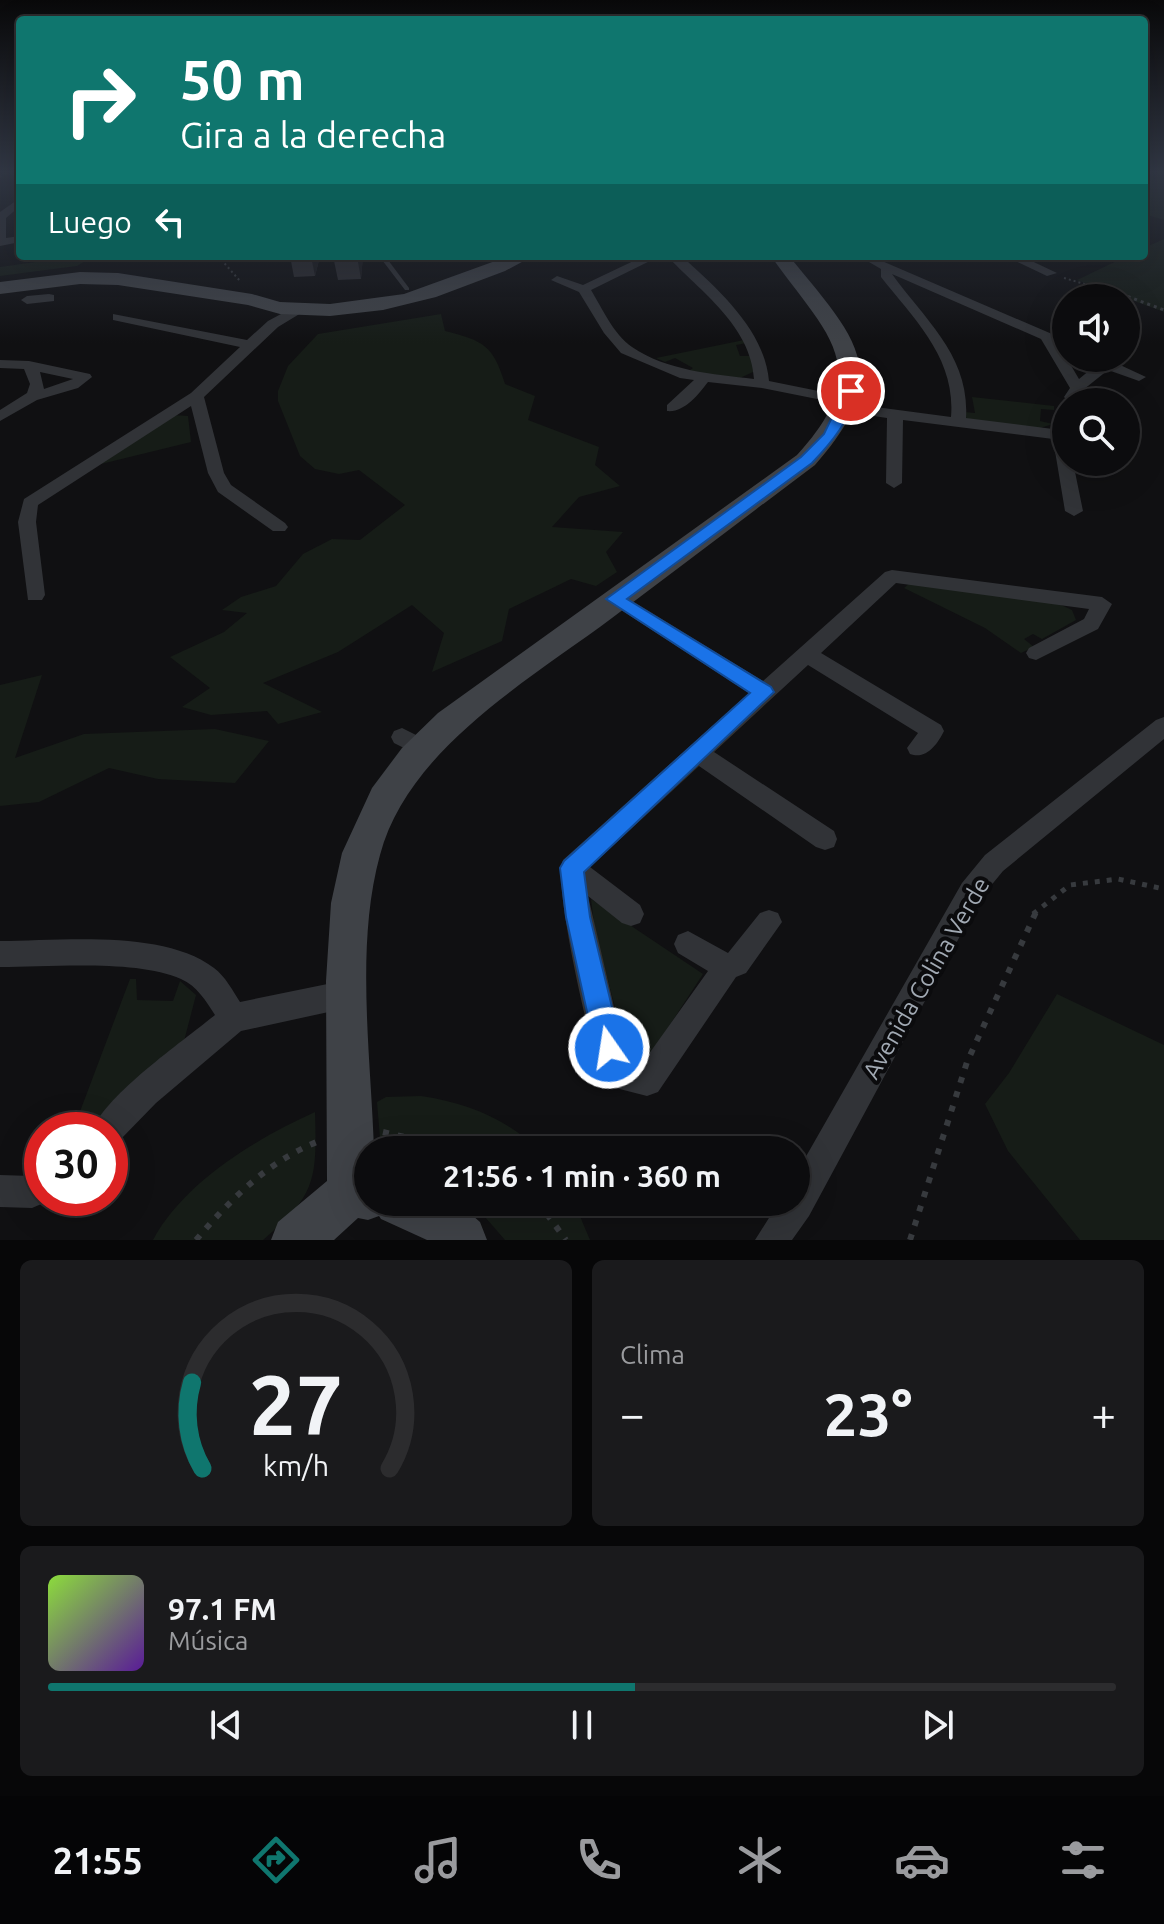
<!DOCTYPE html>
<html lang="es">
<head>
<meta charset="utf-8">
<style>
  body { margin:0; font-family:Ubuntu,sans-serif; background:#1a1a1c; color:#f1f3f6; height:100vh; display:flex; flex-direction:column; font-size:30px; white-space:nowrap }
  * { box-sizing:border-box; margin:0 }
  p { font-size:26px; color:#9a9b9e }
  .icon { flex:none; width:44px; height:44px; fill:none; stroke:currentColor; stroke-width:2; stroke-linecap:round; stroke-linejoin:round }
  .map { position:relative; height:1240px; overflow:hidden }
  .side { display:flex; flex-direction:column; gap:20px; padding:20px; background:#070708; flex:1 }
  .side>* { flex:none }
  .banner { position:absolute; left:16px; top:16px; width:1132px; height:244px; border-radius:8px; box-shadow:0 8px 32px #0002,0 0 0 2px #2c2c2e; background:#0f766e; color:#fff; overflow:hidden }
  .buttons { position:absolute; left:1052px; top:284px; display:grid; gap:16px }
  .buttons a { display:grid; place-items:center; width:88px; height:88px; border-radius:50%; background:#0c0c0e; box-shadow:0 8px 32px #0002,0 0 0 2px #2c2c2e; font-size:40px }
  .speed { position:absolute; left:24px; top:1112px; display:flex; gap:16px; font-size:40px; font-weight:700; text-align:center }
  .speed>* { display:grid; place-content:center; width:104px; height:104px; border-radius:50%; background:#0c0c0e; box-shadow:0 8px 32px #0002,0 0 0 2px #2c2c2e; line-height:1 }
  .speed .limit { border:12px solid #d22; background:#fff; color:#111 }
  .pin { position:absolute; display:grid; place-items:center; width:68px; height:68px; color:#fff; margin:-34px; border:4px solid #fff; border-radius:50%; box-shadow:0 2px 8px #0007 }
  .me { position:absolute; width:88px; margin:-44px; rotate:347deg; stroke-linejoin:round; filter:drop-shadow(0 0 6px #0008) }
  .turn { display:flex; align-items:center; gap:28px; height:168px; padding:0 32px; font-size:36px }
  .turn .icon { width:104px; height:104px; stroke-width:2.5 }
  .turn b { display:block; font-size:56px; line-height:68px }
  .then { display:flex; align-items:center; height:76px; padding:0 32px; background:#0003; gap:16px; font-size:30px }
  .big { font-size:60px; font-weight:700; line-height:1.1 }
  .side .widget { flex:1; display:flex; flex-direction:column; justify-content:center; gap:12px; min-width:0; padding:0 28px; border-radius:12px; background:#1a1a1c }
  .side .dial { align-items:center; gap:0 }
  .dial svg { height:208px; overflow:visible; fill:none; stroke:#2c2c2e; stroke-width:7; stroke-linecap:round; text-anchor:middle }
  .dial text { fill:#f1f3f6; stroke:none }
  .song { display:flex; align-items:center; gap:24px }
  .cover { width:96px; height:96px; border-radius:12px; background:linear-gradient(135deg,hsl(90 70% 55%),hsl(270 70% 35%)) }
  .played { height:8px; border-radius:4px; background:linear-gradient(90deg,#0f766e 55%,#2c2c2e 55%) }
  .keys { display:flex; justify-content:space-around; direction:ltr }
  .heat { display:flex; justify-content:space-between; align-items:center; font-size:44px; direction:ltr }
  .side .tiles { flex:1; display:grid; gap:20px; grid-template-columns:1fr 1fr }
  .widget:last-child { grid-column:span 2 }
  .trip { position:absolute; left:354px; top:1136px; width:456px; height:80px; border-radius:40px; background:#0c0c0e; box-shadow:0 8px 32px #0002,0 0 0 2px #2c2c2e; font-weight:700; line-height:80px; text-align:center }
  .menu { display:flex; height:128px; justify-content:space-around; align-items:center; background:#050506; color:#9a9b9e }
  .menu .icon { width:56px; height:56px }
  .menu .current { color:#0f766e }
  .menu b { font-size:36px; color:#f1f3f6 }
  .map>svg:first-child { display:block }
</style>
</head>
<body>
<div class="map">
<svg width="1164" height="1240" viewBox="0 0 1164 1240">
  <rect width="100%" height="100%" fill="#101012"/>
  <path fill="#161c17" d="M 1144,170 L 1164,170 L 1164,220 L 1144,214 Z
    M 1164,239 L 1164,312 L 1077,280 L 1127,256 L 1144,256 L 1144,248 Z
    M 78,256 L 94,256 L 77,266 L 0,276 L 0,267 Z
    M 441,314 L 445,331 C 484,341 493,345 505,384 L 535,396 L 528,420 L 599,447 L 595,465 L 620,486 L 579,497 L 552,527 L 623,532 L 606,552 L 617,572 L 596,586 L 571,579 L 509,609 L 502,641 L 432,672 L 444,633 L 412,605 L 338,652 L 263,683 L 322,712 L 278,724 L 267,711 L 211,715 L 182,707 L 210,688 L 170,657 L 224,632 L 247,613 L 222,610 L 241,597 L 276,586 L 303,554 L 332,539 L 360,540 L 405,505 L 359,470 L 339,474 L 315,469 L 300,456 L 278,401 L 278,391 L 288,366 L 318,334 Z
    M 744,340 L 747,343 L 736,345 L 740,356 L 754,356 L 753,372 L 740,378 L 687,372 L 693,368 L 675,358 L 665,362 L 656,358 Z
    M 972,397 L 1054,406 L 1054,410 L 1041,409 L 1040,421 L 1053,424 L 1037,429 L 970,420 L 963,416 L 964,412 L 975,413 Z
    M 173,415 L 188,416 L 191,442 L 101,464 Z
    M 911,582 L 1059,604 L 1072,610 L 1076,620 L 1042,639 L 1033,634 L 1024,639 L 1034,647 L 1021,653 L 985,628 L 904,588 Z
    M 42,675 L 15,758 L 84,734 L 215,729 L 269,741 L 235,783 L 158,779 L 109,768 L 39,802 L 0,806 L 0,685 Z
    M 591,899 L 703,974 L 645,1063 L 634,1063 L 627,1053 L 595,931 Z
    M 130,979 L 136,979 L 137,1000 L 173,1001 L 180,981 L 196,995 L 183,1045 L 93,1130 L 73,1130 Z
    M 1057,994 L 1164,1045 L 1164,1240 L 1080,1240 L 1008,1151 L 985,1104 L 1009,1073 Z
    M 421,1096 C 468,1103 504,1118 540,1150 L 381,1150 L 377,1102 L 386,1097 Z
    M 315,1112 C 317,1180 316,1195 263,1240 L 153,1240 C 184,1182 257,1138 315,1112 Z
    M 464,1202 L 574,1202 L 590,1240 L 505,1240 L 485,1217 Z"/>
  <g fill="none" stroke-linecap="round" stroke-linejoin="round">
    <path stroke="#373a3e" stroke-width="2" stroke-dasharray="2 3" stroke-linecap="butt" d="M 0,177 L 12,170
      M 218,256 L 240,281
      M 1064,278 L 1126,296"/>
    <path stroke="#373a3e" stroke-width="3" stroke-dasharray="3 4" stroke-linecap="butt" d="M 1121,294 L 1164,310"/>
    <path stroke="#373a3e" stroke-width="5" stroke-dasharray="5 7" stroke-linecap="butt" d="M 1033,914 L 1070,885 L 1118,879 L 1164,889"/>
    <path stroke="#373a3e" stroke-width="6" stroke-dasharray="6 9" stroke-linecap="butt" d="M 383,1132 L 462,1150
      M 538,1202 L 566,1240
      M 196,1240 C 232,1198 267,1162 319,1141
      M 910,1240 L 967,1062 L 1036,912"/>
    <path fill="#313337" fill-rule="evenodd" d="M 273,256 L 279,256 L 276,261 L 271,260 Z
      M 379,256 L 385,256 L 409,288 L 409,290 L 405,290 Z"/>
    <path fill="#313337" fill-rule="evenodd" d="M 20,198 L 20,206 L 6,218 L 6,238 L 20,236 L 20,242 L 0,246 L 0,212 Z
      M 644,256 L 660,256 L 591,290 C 602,308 614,335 632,347 C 667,371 713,374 754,379 C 751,326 700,291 667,256 L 681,256 L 687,261 C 721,292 765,332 769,381 L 853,398 L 853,404 L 951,417 C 956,358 914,319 881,277 L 881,269 L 869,262 L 875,258 L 1066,340 L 1066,349 L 1060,347 L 1079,379 L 1096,365 L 1092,363 L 1091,358 L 1105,358 L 1146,377 L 1139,381 L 1108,370 L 1083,390 L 1077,400 L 1067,400 L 1064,397 L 1070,388 L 1041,339 L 892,274 C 925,320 970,356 966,418 L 1053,429 L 1058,407 L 1066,402 L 1066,462 L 1073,462 L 1083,511 L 1074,516 L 1065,511 L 1053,439 L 903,420 L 902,483 L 894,488 L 886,483 L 887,418 L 841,411 L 838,408 L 842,404 L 762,388 L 708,382 C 698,395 684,413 667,411 L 667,405 L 694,380 L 680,378 L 621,353 L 604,333 L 579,292 L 551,280 L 557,276 L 583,285 Z
      M 1005,256 L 1021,256 L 1057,273 L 1047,276 Z
      M 49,294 L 54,295 L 54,301 L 27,304 L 21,300 L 27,296 Z
      M 294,307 L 306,310 L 278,327 L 204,397 L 224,473 L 231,485 L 285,523 L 288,527 L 285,531 L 273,531 L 218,492 L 208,473 L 191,406 L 38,505 L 36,522 L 45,595 L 42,600 L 28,600 L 18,522 L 24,499 L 191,393 L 240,347 L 113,320 L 113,314 L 247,340 L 268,321 Z
      M 0,360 L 29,361 L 90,374 L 92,377 L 78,388 L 37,400 L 0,421 L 0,410 L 27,393 L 30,384 L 24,369 L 0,368 ZM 40,372 L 73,379 L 44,389 Z
      M 892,570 L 1102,597 L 1112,604 L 1098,629 L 1036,660 L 1029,658 L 1026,653 L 1029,648 L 1084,619 L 1089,609 L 896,583 L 821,653 L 941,725 L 944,731 C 937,745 926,760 910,754 L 907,748 L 918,733 L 808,665 L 714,752 L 834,831 L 837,839 L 834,847 L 825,850 L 816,847 L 699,766 L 590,867 L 640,905 L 644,914 L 640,923 L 631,926 L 622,923 L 588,896 L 627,1062 L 641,1065 L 708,971 L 678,953 L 674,944 L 678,935 L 688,931 L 728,953 L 760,913 L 769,910 L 778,913 L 782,922 L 746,973 L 736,977 L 658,1092 L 647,1096 L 604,1085 C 592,1054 552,884 563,860 L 749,693 L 604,599 L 607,594 L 621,594 L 763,681 L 885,572 Z
      M 1164,717 L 1164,739 L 1003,871 L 980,899 L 809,1216 L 792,1240 L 755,1240 L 779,1202 L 796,1202 L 796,1174 L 962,883 L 985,855 L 1156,720 Z
      M 402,728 L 430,742 L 433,748 L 430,754 L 422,757 L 394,743 L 391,737 L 394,731 Z
      M 0,941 C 61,941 163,929 214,968 C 225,976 233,991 240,1002 L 347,980 L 357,984 L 361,994 L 357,1004 L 347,1008 L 241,1031 L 156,1103 L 119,1141 L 110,1145 L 110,1130 L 92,1130 C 108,1093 182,1042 215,1015 C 206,1001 197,986 181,979 C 137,959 49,967 0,967 Z
      M 42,1172 L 42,1198 L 53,1199 L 32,1208 L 0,1207 L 0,1175 L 32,1176 Z"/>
    <path fill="#3f4247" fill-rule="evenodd" d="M 509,256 L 533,256 L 505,271 L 436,297 L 383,310 L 330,316 L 280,314 L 248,305 L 118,285 L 80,284 L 0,294 L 0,282 L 80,272 L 118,273 L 252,294 L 280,302 L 330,304 L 404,294 Z
      M 771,256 L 789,256 C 855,337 897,373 815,465 C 747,516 680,567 612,618 C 529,680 408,749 380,855 C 355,946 371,1056 374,1150 L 368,1150 L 368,1202 L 457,1202 L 480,1222 L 487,1240 L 427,1240 L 381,1219 L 379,1216 L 368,1220 L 358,1218 L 334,1240 L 271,1240 L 278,1222 L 327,1181 L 326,981 L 331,903 L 342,853 L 372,788 L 402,748 L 438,713 L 797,455 C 878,367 825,333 771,256 Z"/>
  </g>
  <path fill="#2c2c30" d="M 290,256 L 320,256 L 315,276 L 294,277 Z
    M 333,256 L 363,256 L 361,279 L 338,280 Z"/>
  <path fill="#1b1b1e" d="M 311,256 L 320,256 L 315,276 Z
    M 357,256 L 363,256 L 361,279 Z"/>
  <linearGradient id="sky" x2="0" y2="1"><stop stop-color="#09090a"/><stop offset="0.5" stop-color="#313744"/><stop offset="1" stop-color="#313744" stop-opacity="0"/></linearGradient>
  <rect width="1164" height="343" fill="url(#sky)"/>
  <path fill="#1a73e8" stroke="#114b97" stroke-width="2" d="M 846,388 L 858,391 C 849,421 833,441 812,463 L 627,599 L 771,687 L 774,692 L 584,872 L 590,917 L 622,1048 L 618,1057 L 609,1061 L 599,1057 L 595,1048 L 566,917 L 560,868 L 564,861 L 750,693 L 606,599 L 801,457 L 824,434 Z"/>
  <g text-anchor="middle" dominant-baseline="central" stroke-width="8" stroke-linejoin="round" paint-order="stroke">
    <g font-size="24" fill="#a1a9b3" stroke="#0b0b0d">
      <text transform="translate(926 978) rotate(-60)">Avenida Colina Verde</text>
    </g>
  </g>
</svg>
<div class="buttons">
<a><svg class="icon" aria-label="sound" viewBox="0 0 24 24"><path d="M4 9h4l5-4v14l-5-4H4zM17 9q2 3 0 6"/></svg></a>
<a><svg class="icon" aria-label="search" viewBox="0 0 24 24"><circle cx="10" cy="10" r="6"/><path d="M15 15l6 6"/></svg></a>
</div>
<div class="speed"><div class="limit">30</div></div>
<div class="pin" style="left:851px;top:391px;background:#d93025"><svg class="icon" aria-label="arrive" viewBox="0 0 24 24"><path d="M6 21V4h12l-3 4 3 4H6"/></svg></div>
<svg class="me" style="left:609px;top:1048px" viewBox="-20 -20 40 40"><circle r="17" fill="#1a73e8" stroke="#fff" stroke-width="3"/><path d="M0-11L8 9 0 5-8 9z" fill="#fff"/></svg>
<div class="trip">21:56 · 1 min · 360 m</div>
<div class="banner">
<div class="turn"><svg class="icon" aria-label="right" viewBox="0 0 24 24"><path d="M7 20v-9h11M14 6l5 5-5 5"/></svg><div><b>50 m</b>Gira a la derecha</div></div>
<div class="then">Luego<svg class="icon" aria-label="left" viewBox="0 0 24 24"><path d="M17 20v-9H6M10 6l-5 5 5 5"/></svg></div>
</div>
</div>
<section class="side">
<div class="tiles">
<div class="widget dial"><svg viewBox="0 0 100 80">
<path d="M14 69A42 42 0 1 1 86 69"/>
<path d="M14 69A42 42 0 0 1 10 36" stroke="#0f766e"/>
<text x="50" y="56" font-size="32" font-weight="700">27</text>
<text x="50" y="72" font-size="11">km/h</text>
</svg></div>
<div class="widget"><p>Clima</p>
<div class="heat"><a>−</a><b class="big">23°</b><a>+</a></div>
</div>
<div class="widget">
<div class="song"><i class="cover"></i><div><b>97.1 FM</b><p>Música</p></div></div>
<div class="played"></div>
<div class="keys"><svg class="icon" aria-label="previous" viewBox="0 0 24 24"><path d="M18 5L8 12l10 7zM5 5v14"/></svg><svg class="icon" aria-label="pause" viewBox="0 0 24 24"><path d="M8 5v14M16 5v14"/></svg><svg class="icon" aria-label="next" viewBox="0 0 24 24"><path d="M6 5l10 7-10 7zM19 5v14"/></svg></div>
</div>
</div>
</section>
<nav class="menu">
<b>21:55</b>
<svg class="icon current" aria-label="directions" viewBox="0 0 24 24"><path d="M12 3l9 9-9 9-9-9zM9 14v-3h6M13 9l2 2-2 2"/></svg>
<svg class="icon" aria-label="music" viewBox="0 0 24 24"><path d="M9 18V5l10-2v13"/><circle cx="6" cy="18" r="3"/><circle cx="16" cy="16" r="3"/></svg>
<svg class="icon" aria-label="phone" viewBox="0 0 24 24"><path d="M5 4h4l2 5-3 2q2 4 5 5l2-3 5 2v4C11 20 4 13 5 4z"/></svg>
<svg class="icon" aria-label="climate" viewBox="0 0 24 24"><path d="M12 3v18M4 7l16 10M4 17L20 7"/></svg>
<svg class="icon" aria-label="car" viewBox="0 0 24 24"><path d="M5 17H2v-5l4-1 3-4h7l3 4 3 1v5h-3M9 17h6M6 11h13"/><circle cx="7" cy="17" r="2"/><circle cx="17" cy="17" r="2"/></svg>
<svg class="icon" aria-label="filters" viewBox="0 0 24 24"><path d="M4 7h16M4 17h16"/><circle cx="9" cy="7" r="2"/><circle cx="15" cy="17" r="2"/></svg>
</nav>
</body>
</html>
